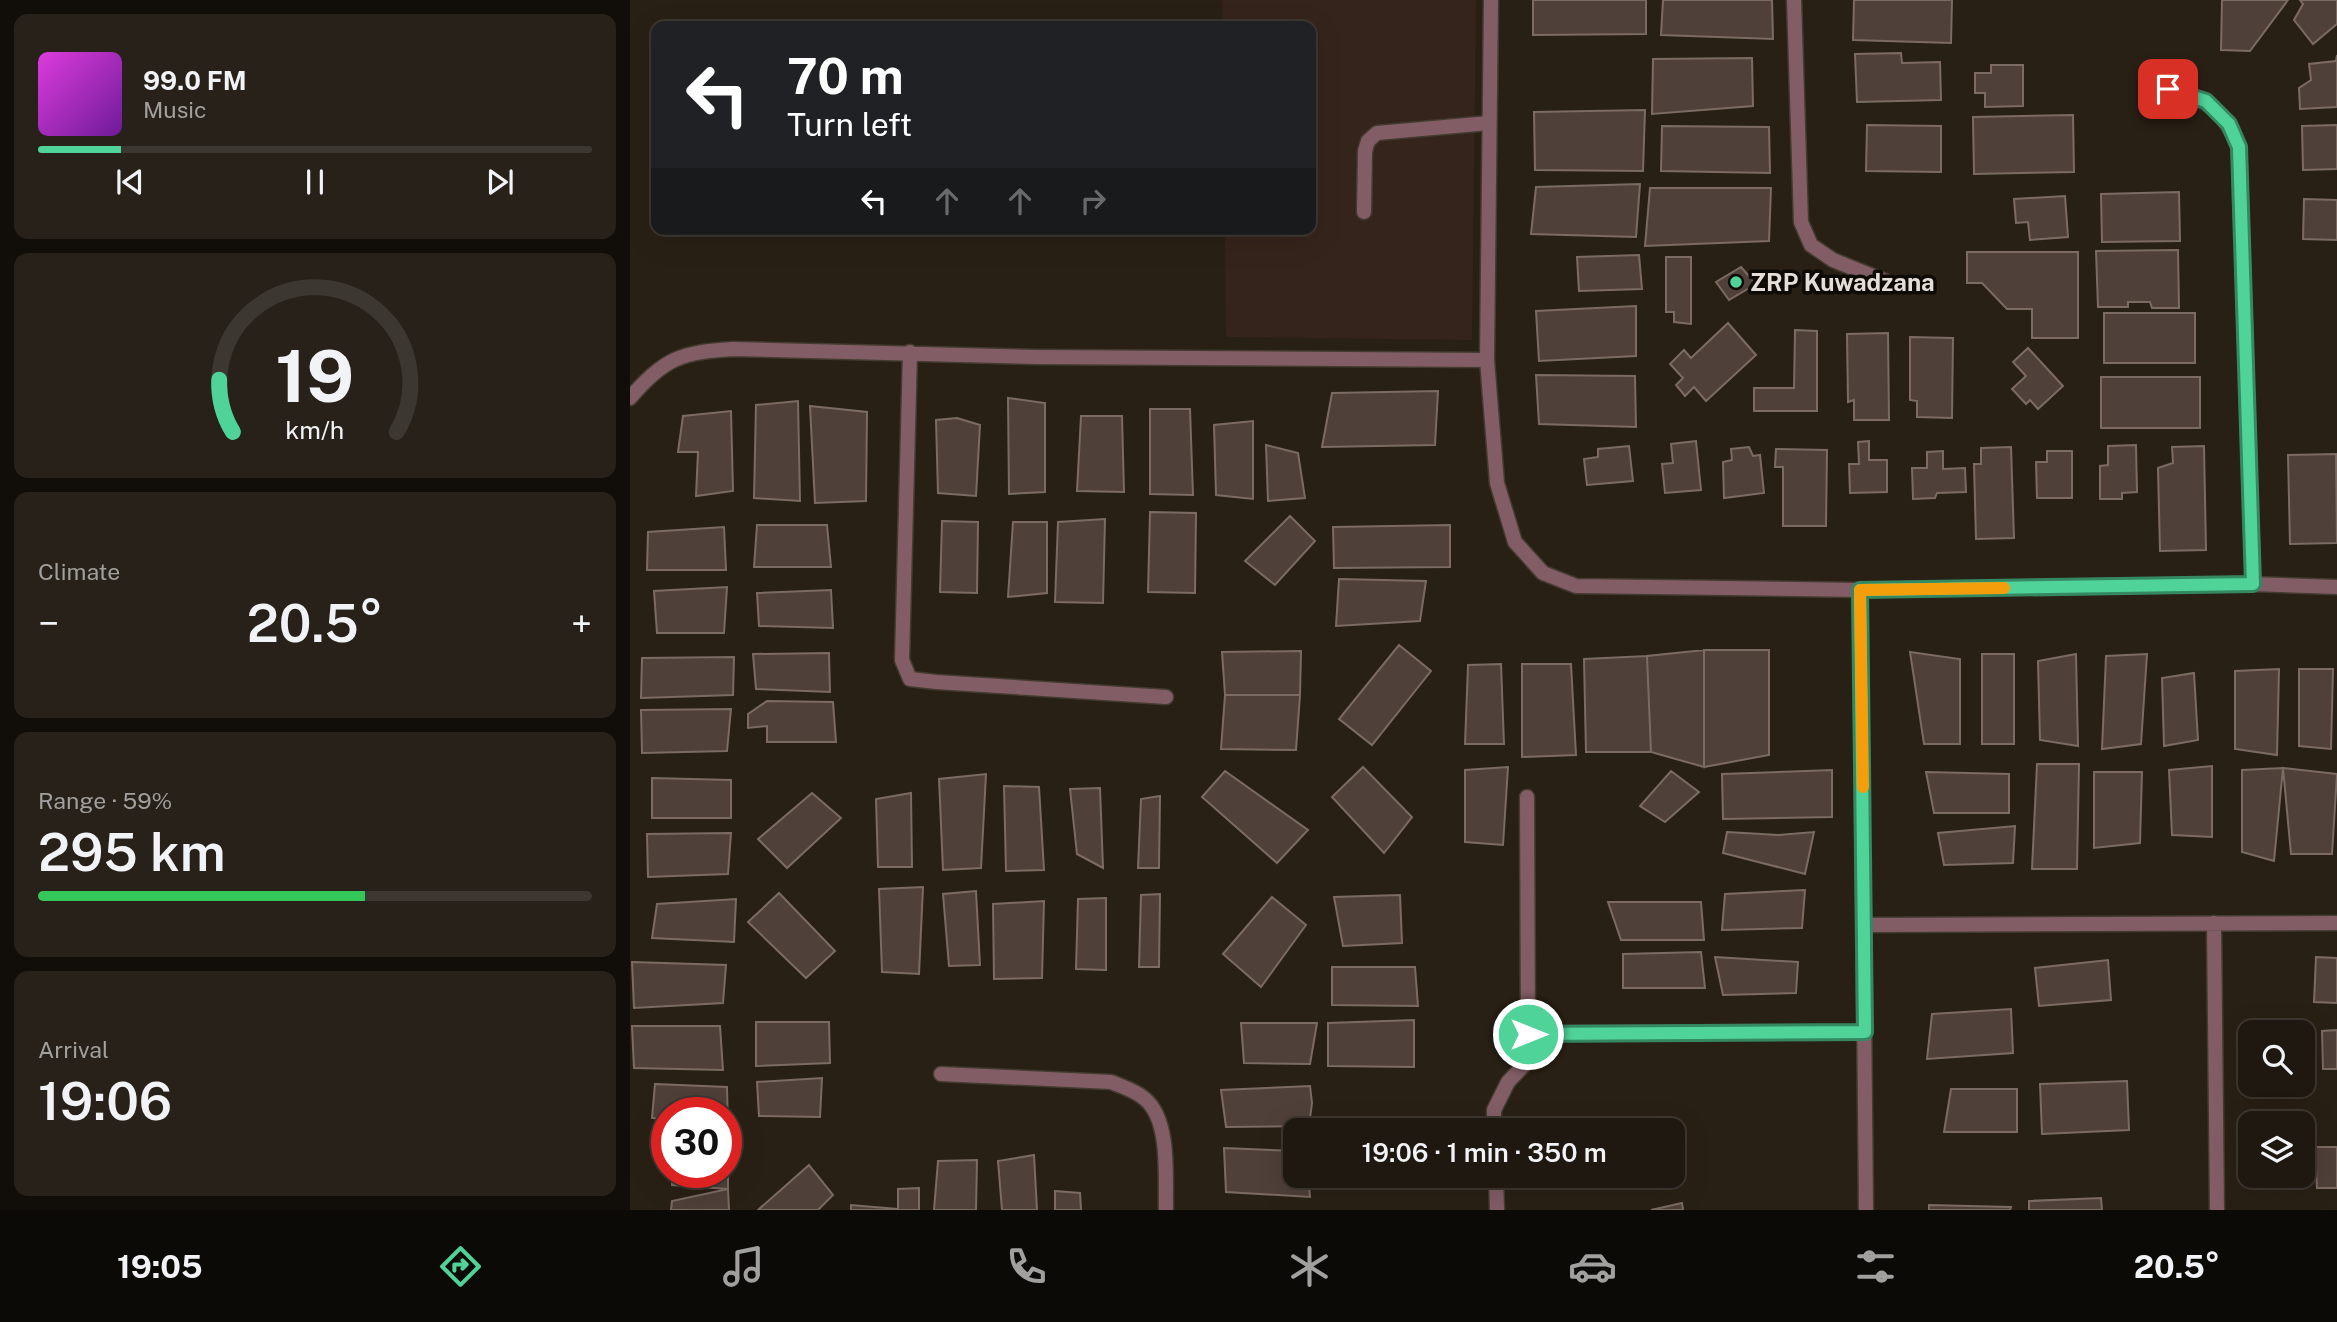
<!DOCTYPE html>
<html lang="en">
<head>
<meta charset="utf-8">
<style>
  body { margin:0; font-family:"Public Sans",sans-serif; background:#272119; color:#f1f3f6; height:100vh; display:flex; flex-direction:column; font-size:26px; white-space:nowrap }
  * { box-sizing:border-box; margin:0 }
  p { font-size:23px; color:#a1a09f }
  .icon { flex:none; width:38px; height:38px; fill:none; stroke:currentColor; stroke-width:2; stroke-linecap:round; stroke-linejoin:round }
  .map { position:relative; flex:1; overflow:hidden }
  .panel { display:flex; flex-direction:column; gap:14px; padding:14px; background:#110d09; width:630px }
  .panel>* { flex:none }
  .top-card { position:absolute; left:21px; top:21px; width:665px; height:214px; border-radius:14px; box-shadow:0 7px 28px #0002,0 0 0 2px #3c3730; background:#202124; color:#fff; overflow:hidden }
  .fabs { position:absolute; left:1608px; top:1020px; display:grid; gap:14px }
  .fabs a { display:grid; place-items:center; width:77px; height:77px; border-radius:14px; background:#1f1810; box-shadow:0 7px 28px #0002,0 0 0 2px #3c3730; font-size:35px }
  .speed { position:absolute; left:21px; top:1097px; display:flex; gap:14px; font-size:35px; font-weight:700; text-align:center }
  .speed>* { display:grid; place-content:center; width:91px; height:91px; border-radius:50%; background:#1f1810; box-shadow:0 7px 28px #0002,0 0 0 2px #3c3730; line-height:1 }
  .speed .limit { border:10px solid #d22; background:#fff; color:#111 }
  .pin { position:absolute; display:grid; place-items:center; width:60px; height:60px; color:#fff; margin:-30px; border-radius:14px; box-shadow:0 4px 10px #0006 }
  .me { position:absolute; width:77px; margin:-38px; rotate:90deg; stroke-linejoin:round; filter:drop-shadow(0 0 5px #0008) }
  .turn { display:flex; align-items:center; gap:24px; height:147px; padding:0 21px; font-size:32px }
  .turn .icon { width:91px; height:91px; stroke-width:2.5 }
  .turn b { display:block; font-size:49px; line-height:60px }
  .lanes { display:flex; align-items:center; height:66px; padding:0 21px; background:#0003; justify-content:center; gap:35px; direction:ltr }
  .lanes .off { opacity:.35 }
  .big { font-size:52px; font-weight:600; line-height:1.1 }
  .panel .card { flex:1; display:flex; flex-direction:column; justify-content:center; gap:10px; min-width:0; padding:0 24px; border-radius:14px; background:#272119 }
  .panel .dial { align-items:center; gap:0 }
  .dial svg { height:182px; overflow:visible; fill:none; stroke:#3c3730; stroke-width:7; stroke-linecap:round; text-anchor:middle }
  .dial text { fill:#f1f3f6; stroke:none }
  .song { display:flex; align-items:center; gap:21px }
  .cover { width:84px; height:84px; border-radius:10px; background:linear-gradient(135deg,hsl(300 70% 55%),hsl(280 70% 35%)) }
  .played { height:7px; border-radius:4px; background:linear-gradient(90deg,#50d398 15%,#3c3730 15%) }
  .keys { display:flex; justify-content:space-around; direction:ltr }
  .heat { display:flex; justify-content:space-between; align-items:center; font-size:38px; direction:ltr }
  .charge { height:10px; border-radius:5px; background:linear-gradient(90deg,#34c759 59%,#3c3730 0) }
  .trip { position:absolute; left:653px; top:1118px; width:402px; height:70px; border-radius:14px; background:#1f1810; box-shadow:0 7px 28px #0002,0 0 0 2px #3c3730; font-weight:600; line-height:70px; text-align:center }
  .tab-bar { display:flex; height:112px; justify-content:space-around; align-items:center; background:#0c0a06; color:#a1a09f }
  .tab-bar .icon { width:49px; height:49px }
  .tab-bar .selected { color:#50d398 }
  .tab-bar b { font-size:32px; color:#f1f3f6 }
  main { display:flex; flex:1; min-height:0 }
  .map>svg:first-child { display:block }
</style>
</head>
<body>
<main>
<section class="panel">
<div class="card">
<div class="song"><i class="cover"></i><div><b>99.0 FM</b><p>Music</p></div></div>
<div class="played"></div>
<div class="keys"><svg class="icon" aria-label="previous" viewBox="0 0 24 24"><path d="M18 5L8 12l10 7zM5 5v14"/></svg><svg class="icon" aria-label="pause" viewBox="0 0 24 24"><path d="M8 5v14M16 5v14"/></svg><svg class="icon" aria-label="next" viewBox="0 0 24 24"><path d="M6 5l10 7-10 7zM19 5v14"/></svg></div>
</div>
<div class="card dial"><svg viewBox="0 0 100 80">
<path d="M14 69A42 42 0 1 1 86 69"/>
<path d="M14 69A42 42 0 0 1 8 46" stroke="#50d398"/>
<text x="50" y="56" font-size="32" font-weight="700">19</text>
<text x="50" y="72" font-size="11">km/h</text>
</svg></div>
<div class="card"><p>Climate</p>
<div class="heat"><a>−</a><b class="big">20.5°</b><a>+</a></div>
</div>
<div class="card"><p>Range · 59%</p><b class="big">295 km</b><div class="charge"></div></div>
<div class="card"><p>Arrival</p><b class="big">19:06</b></div>
</section>
<div class="map">
<svg width="1707" height="1210" viewBox="0 0 1707 1210">
  <rect width="100%" height="100%" fill="#292015"/>
  <path fill="#35241c" d="M 592,0 L 846,0 L 842,340 L 596,337 L 595,229 L 681,229 L 681,26 L 593,26 Z"/>
  <path fill="#4f4039" stroke="#7b6b63" stroke-width="2" d="M 903,0 L 1016,0 L 1016,34 L 903,35 Z
    M 1033,0 L 1142,0 L 1143,39 L 1031,35 Z
    M 1224,0 L 1322,0 L 1321,43 L 1223,40 Z
    M 1592,0 L 1658,0 L 1620,51 L 1591,50 Z
    M 1670,0 L 1707,0 L 1707,24 L 1683,44 L 1664,20 L 1673,4 Z
    M 1271,53 L 1272,63 L 1310,62 L 1311,100 L 1227,102 L 1225,54 Z
    M 1707,55 L 1707,107 L 1670,109 L 1669,88 L 1681,80 L 1679,64 L 1706,61 Z
    M 1122,58 L 1123,106 L 1022,114 L 1023,59 Z
    M 1361,65 L 1393,65 L 1393,106 L 1355,107 L 1355,93 L 1345,93 L 1345,73 L 1361,73 Z
    M 1015,110 L 1013,171 L 905,170 L 904,112 Z
    M 1443,115 L 1444,172 L 1344,174 L 1343,117 Z
    M 1237,125 L 1311,126 L 1311,172 L 1236,171 Z
    M 1707,125 L 1707,169 L 1673,170 L 1672,126 Z
    M 1032,126 L 1139,127 L 1140,173 L 1031,171 Z
    M 1010,184 L 1006,237 L 901,234 L 906,187 Z
    M 1020,188 L 1141,188 L 1139,241 L 1015,246 Z
    M 1549,192 L 1550,241 L 1472,242 L 1471,194 Z
    M 1435,196 L 1438,237 L 1400,240 L 1398,222 L 1386,223 L 1384,199 Z
    M 1674,199 L 1707,200 L 1707,240 L 1673,239 Z
    M 1548,250 L 1549,308 L 1522,308 L 1520,302 L 1498,302 L 1498,307 L 1468,307 L 1466,251 Z
    M 1337,252 L 1448,252 L 1448,338 L 1402,338 L 1402,309 L 1377,309 L 1352,283 L 1337,283 Z
    M 1009,255 L 1012,289 L 949,291 L 947,257 Z
    M 1036,257 L 1061,257 L 1061,324 L 1044,322 L 1044,312 L 1036,312 Z
    M 1111,267 L 1126,284 L 1099,300 L 1086,282 Z
    M 1006,306 L 1006,356 L 909,361 L 906,311 Z
    M 1474,313 L 1565,313 L 1565,363 L 1474,363 Z
    M 1098,323 L 1126,355 L 1076,401 L 1064,387 L 1055,396 L 1046,385 L 1053,378 L 1040,364 L 1054,350 L 1061,358 Z
    M 1165,330 L 1187,331 L 1187,411 L 1124,411 L 1124,388 L 1164,388 Z
    M 1258,333 L 1259,420 L 1224,420 L 1224,400 L 1218,402 L 1217,334 Z
    M 1280,337 L 1323,338 L 1322,418 L 1287,417 L 1287,401 L 1280,400 Z
    M 1398,348 L 1433,386 L 1408,409 L 1400,400 L 1396,404 L 1382,389 L 1396,376 L 1383,362 Z
    M 906,375 L 1005,376 L 1006,427 L 909,424 Z
    M 1471,377 L 1570,377 L 1570,428 L 1471,428 Z
    M 808,391 L 805,445 L 692,447 L 702,393 Z
    M 378,398 L 415,403 L 415,492 L 379,494 Z
    M 168,401 L 170,501 L 124,498 L 126,405 Z
    M 180,406 L 237,412 L 236,501 L 185,503 Z
    M 520,409 L 560,409 L 563,495 L 520,494 Z
    M 101,411 L 103,491 L 66,496 L 68,452 L 48,452 L 53,416 Z
    M 451,416 L 492,416 L 494,492 L 447,491 Z
    M 327,418 L 350,425 L 346,496 L 308,493 L 306,420 Z
    M 623,421 L 623,499 L 586,495 L 584,425 Z
    M 1066,441 L 1071,490 L 1035,493 L 1032,464 L 1043,463 L 1041,444 Z
    M 1239,441 L 1239,460 L 1257,460 L 1257,492 L 1220,493 L 1219,464 L 1229,464 L 1228,442 Z
    M 636,445 L 668,453 L 675,498 L 638,501 Z
    M 1506,445 L 1507,492 L 1492,493 L 1492,499 L 1470,499 L 1470,466 L 1478,465 L 1478,446 Z
    M 999,446 L 1003,481 L 957,485 L 954,459 L 968,457 L 968,449 Z
    M 1574,446 L 1576,550 L 1530,551 L 1528,468 L 1543,463 L 1542,447 Z
    M 1119,447 L 1123,456 L 1130,455 L 1134,493 L 1094,498 L 1093,462 L 1102,460 L 1101,449 Z
    M 1381,447 L 1384,538 L 1346,539 L 1344,464 L 1351,464 L 1351,448 Z
    M 1146,449 L 1197,450 L 1196,526 L 1153,526 L 1153,467 L 1145,467 Z
    M 1313,451 L 1313,469 L 1335,468 L 1336,492 L 1307,493 L 1305,498 L 1283,499 L 1282,468 L 1297,468 L 1297,452 Z
    M 1417,451 L 1442,451 L 1442,498 L 1407,498 L 1406,462 L 1417,462 Z
    M 1706,454 L 1707,543 L 1660,544 L 1658,455 Z
    M 520,512 L 566,513 L 565,593 L 518,592 Z
    M 660,516 L 685,541 L 645,585 L 615,561 Z
    M 475,519 L 473,603 L 425,602 L 428,522 Z
    M 312,521 L 348,522 L 347,593 L 310,592 Z
    M 383,522 L 417,522 L 417,593 L 378,597 Z
    M 127,525 L 197,525 L 201,567 L 124,567 Z
    M 820,525 L 820,567 L 704,568 L 703,527 Z
    M 94,527 L 96,570 L 17,570 L 18,532 Z
    M 709,579 L 796,581 L 790,621 L 706,626 Z
    M 97,587 L 94,633 L 27,633 L 24,591 Z
    M 201,590 L 203,628 L 129,626 L 127,593 Z
    M 769,645 L 801,671 L 742,745 L 709,719 Z
    M 1074,650 L 1139,650 L 1139,755 L 1074,767 Z
    M 1074,650 L 1074,767 L 1021,752 L 1017,656 Z
    M 671,651 L 670,695 L 595,695 L 592,652 Z
    M 1280,652 L 1330,659 L 1330,744 L 1294,744 Z
    M 199,653 L 200,692 L 126,689 L 123,654 Z
    M 1352,654 L 1384,654 L 1384,744 L 1352,744 Z
    M 1446,654 L 1448,746 L 1410,740 L 1408,661 Z
    M 1517,654 L 1511,744 L 1472,749 L 1476,656 Z
    M 1017,656 L 1021,752 L 956,752 L 954,659 Z
    M 104,657 L 103,695 L 11,698 L 12,658 Z
    M 871,664 L 874,744 L 835,744 L 838,665 Z
    M 892,664 L 941,664 L 946,755 L 892,757 Z
    M 1649,669 L 1647,755 L 1605,749 L 1605,671 Z
    M 1669,669 L 1703,669 L 1701,749 L 1669,746 Z
    M 1564,673 L 1568,740 L 1534,746 L 1532,678 Z
    M 595,695 L 670,695 L 666,750 L 591,749 Z
    M 137,701 L 203,702 L 206,742 L 137,742 L 137,726 L 118,728 L 118,714 Z
    M 101,709 L 97,751 L 12,753 L 11,710 Z
    M 1407,764 L 1449,764 L 1447,869 L 1402,869 Z
    M 1582,766 L 1582,837 L 1542,835 L 1539,770 Z
    M 733,767 L 782,817 L 754,853 L 702,797 Z
    M 878,767 L 873,845 L 835,842 L 835,770 Z
    M 1653,768 L 1644,861 L 1612,852 L 1612,770 Z
    M 1653,768 L 1707,774 L 1702,854 L 1661,854 Z
    M 1202,770 L 1202,817 L 1093,819 L 1092,774 Z
    M 595,771 L 678,830 L 647,863 L 572,797 Z
    M 1041,771 L 1069,792 L 1035,822 L 1010,806 Z
    M 1296,772 L 1379,774 L 1379,813 L 1304,813 Z
    M 1464,772 L 1512,772 L 1510,843 L 1464,848 Z
    M 356,774 L 351,868 L 313,870 L 309,779 Z
    M 22,778 L 101,780 L 101,818 L 22,818 Z
    M 374,786 L 409,787 L 414,870 L 376,871 Z
    M 470,788 L 473,868 L 447,854 L 440,789 Z
    M 182,793 L 211,818 L 157,868 L 128,839 Z
    M 281,793 L 282,867 L 248,867 L 246,799 Z
    M 530,796 L 529,868 L 508,868 L 511,799 Z
    M 1385,826 L 1383,863 L 1314,865 L 1308,833 Z
    M 1097,832 L 1148,835 L 1184,832 L 1175,874 L 1093,853 Z
    M 101,833 L 98,874 L 18,877 L 17,834 Z
    M 293,887 L 289,974 L 252,972 L 249,889 Z
    M 1175,890 L 1172,928 L 1092,930 L 1095,894 Z
    M 346,891 L 350,965 L 319,966 L 313,894 Z
    M 149,893 L 205,951 L 176,978 L 118,922 Z
    M 530,894 L 529,967 L 509,967 L 511,895 Z
    M 770,895 L 772,943 L 713,946 L 704,897 Z
    M 642,897 L 676,925 L 631,987 L 593,954 Z
    M 476,898 L 476,970 L 446,969 L 448,899 Z
    M 106,899 L 104,942 L 22,938 L 27,904 Z
    M 414,901 L 412,978 L 364,979 L 363,904 Z
    M 978,902 L 1071,902 L 1074,940 L 991,940 Z
    M 1071,952 L 1075,988 L 993,988 L 993,954 Z
    M 1085,957 L 1168,962 L 1166,993 L 1093,995 Z
    M 1686,957 L 1707,958 L 1707,1003 L 1684,1002 Z
    M 1478,960 L 1481,1000 L 1409,1006 L 1405,968 Z
    M 2,962 L 96,965 L 93,1003 L 4,1008 Z
    M 702,967 L 785,967 L 788,1006 L 702,1005 Z
    M 1381,1009 L 1383,1053 L 1297,1059 L 1302,1014 Z
    M 784,1020 L 784,1067 L 698,1066 L 698,1023 Z
    M 126,1022 L 199,1022 L 200,1063 L 126,1066 Z
    M 611,1023 L 687,1023 L 680,1064 L 614,1063 Z
    M 2,1026 L 90,1026 L 93,1070 L 4,1068 Z
    M 1707,1030 L 1707,1069 L 1693,1069 L 1692,1031 Z
    M 192,1078 L 190,1117 L 129,1116 L 127,1082 Z
    M 1497,1081 L 1499,1130 L 1412,1134 L 1410,1084 Z
    M 25,1084 L 97,1087 L 98,1126 L 96,1125 L 96,1113 L 37,1113 L 37,1120 L 22,1118 Z
    M 680,1086 L 682,1103 L 679,1126 L 596,1127 L 591,1090 Z
    M 1321,1089 L 1387,1089 L 1387,1132 L 1314,1132 Z
    M 96,1145 L 98,1145 L 98,1189 L 42,1185 L 42,1172 L 96,1172 Z
    M 1685,1147 L 1707,1147 L 1707,1188 L 1687,1188 Z
    M 594,1148 L 665,1151 L 665,1176 L 678,1176 L 680,1197 L 596,1192 Z
    M 404,1155 L 407,1210 L 372,1210 L 368,1161 Z
    M 347,1160 L 346,1210 L 304,1210 L 308,1161 Z
    M 179,1165 L 203,1195 L 188,1210 L 128,1210 Z
    M 289,1188 L 289,1210 L 221,1210 L 221,1205 L 268,1209 L 268,1189 Z
    M 98,1189 L 99,1210 L 41,1210 L 42,1201 Z
    M 425,1191 L 450,1193 L 451,1210 L 425,1210 Z
    M 1471,1198 L 1472,1210 L 1399,1210 L 1399,1201 Z
    M 1052,1203 L 1053,1210 L 1021,1210 Z
    M 1299,1205 L 1381,1207 L 1380,1210 L 1299,1210 Z"/>
  <g fill="none" stroke-linecap="round" stroke-linejoin="round">
    <g stroke="#433b30" stroke-width="17">
      <path id="service" d="M 734,212 L 735,151 L 738,141 L 747,133 L 859,123"/>
    </g>
    <g stroke="#433b30" stroke-width="17">
      <path id="minor" d="M 861,0 L 857,360 L 867,483 L 885,542 L 913,573 L 946,586 L 1230,590 L 1236,1210
        M 1164,0 L 1171,222 L 1181,245 L 1203,260 L 1265,285
        M 280,352 L 272,660 L 280,679 L 306,682 L 536,697
        M 0,398 C 34,358 52,352 103,349 L 406,357 L 857,360
        M 1623,584 L 1707,587
        M 1230,590 L 1623,584 L 1609,147 C 1588,97 1566,98 1518,83
        M 1584,923 L 1587,1210
        M 1235,925 L 1707,923
        M 898,1033 L 1235,1032
        M 311,1074 L 481,1082 C 493,1087 505,1090 515,1099 C 541,1121 535,1178 536,1210
        M 864,1130 L 864,1110 L 878,1082 L 895,1064 L 898,1033 L 897,797
        M 866,1176 L 867,1210"/>
    </g>
    <use href="#service" stroke="#825d65" stroke-width="14"/>
    <use href="#minor" stroke="#825d65" stroke-width="14"/>
  </g>
  <g fill="none" stroke-linecap="round" stroke-linejoin="round">
    <g stroke="#348963" stroke-width="18">
      <path id="route" d="M 898,1034 L 1235,1032 L 1230,590 L 1623,584 L 1609,147 L 1599,124 L 1576,101 L 1538,89"/>
    </g>
    <use href="#route" stroke="#50d398" stroke-width="12"/>
    <path stroke="#f59e0b" stroke-width="12" d="M 1233,787 L 1230,590 L 1374,588"/>
  </g>
  <circle fill="#50d398" stroke="#0e0a06" stroke-width="2.5" cx="1106" cy="282" r="7"/>
  <g text-anchor="middle" dominant-baseline="central" stroke-width="7" stroke-linejoin="round" paint-order="stroke">
    <g font-size="24" font-weight="bold" fill="#e4ded7" stroke="#0e0a06" text-anchor="start">
      <text x="1120" y="282">ZRP Kuwadzana</text>
    </g>
  </g>
</svg>
<div class="fabs">
<a><svg class="icon" aria-label="search" viewBox="0 0 24 24"><circle cx="10" cy="10" r="6"/><path d="M15 15l6 6"/></svg></a>
<a><svg class="icon" aria-label="layers" viewBox="0 0 24 24"><path d="M12 4l9 5-9 5-9-5zM3 14l9 5 9-5"/></svg></a>
</div>
<div class="speed"><div class="limit">30</div></div>
<div class="pin" style="left:1538px;top:89px;background:#d93025"><svg class="icon" aria-label="arrive" viewBox="0 0 24 24"><path d="M6 21V4h12l-3 4 3 4H6"/></svg></div>
<svg class="me" style="left:898px;top:1034px" viewBox="-20 -20 40 40"><circle r="17" fill="#50d398" stroke="#fff" stroke-width="3"/><path d="M0-11L8 9 0 5-8 9z" fill="#fff"/></svg>
<div class="trip">19:06 · 1 min · 350 m</div>
<div class="top-card">
<div class="turn"><svg class="icon" aria-label="left" viewBox="0 0 24 24"><path d="M17 20v-9H6M10 6l-5 5 5 5"/></svg><div><b>70 m</b>Turn left</div></div>
<div class="lanes"><svg class="icon" aria-label="left" viewBox="0 0 24 24"><path d="M17 20v-9H6M10 6l-5 5 5 5"/></svg><svg class="icon off" aria-label="ahead" viewBox="0 0 24 24"><path d="M12 20V5M6 11l6-6 6 6"/></svg><svg class="icon off" aria-label="ahead" viewBox="0 0 24 24"><path d="M12 20V5M6 11l6-6 6 6"/></svg><svg class="icon off" aria-label="right" viewBox="0 0 24 24"><path d="M7 20v-9h11M14 6l5 5-5 5"/></svg></div>
</div>
</div>
</main>
<nav class="tab-bar">
<b>19:05</b>
<svg class="icon selected" aria-label="directions" viewBox="0 0 24 24"><path d="M12 3l9 9-9 9-9-9zM9 14v-3h6M13 9l2 2-2 2"/></svg>
<svg class="icon" aria-label="music" viewBox="0 0 24 24"><path d="M9 18V5l10-2v13"/><circle cx="6" cy="18" r="3"/><circle cx="16" cy="16" r="3"/></svg>
<svg class="icon" aria-label="phone" viewBox="0 0 24 24"><path d="M5 4h4l2 5-3 2q2 4 5 5l2-3 5 2v4C11 20 4 13 5 4z"/></svg>
<svg class="icon" aria-label="climate" viewBox="0 0 24 24"><path d="M12 3v18M4 7l16 10M4 17L20 7"/></svg>
<svg class="icon" aria-label="car" viewBox="0 0 24 24"><path d="M5 17H2v-5l4-1 3-4h7l3 4 3 1v5h-3M9 17h6M6 11h13"/><circle cx="7" cy="17" r="2"/><circle cx="17" cy="17" r="2"/></svg>
<svg class="icon" aria-label="filters" viewBox="0 0 24 24"><path d="M4 7h16M4 17h16"/><circle cx="9" cy="7" r="2"/><circle cx="15" cy="17" r="2"/></svg>
<b>20.5°</b>
</nav>
</body>
</html>
